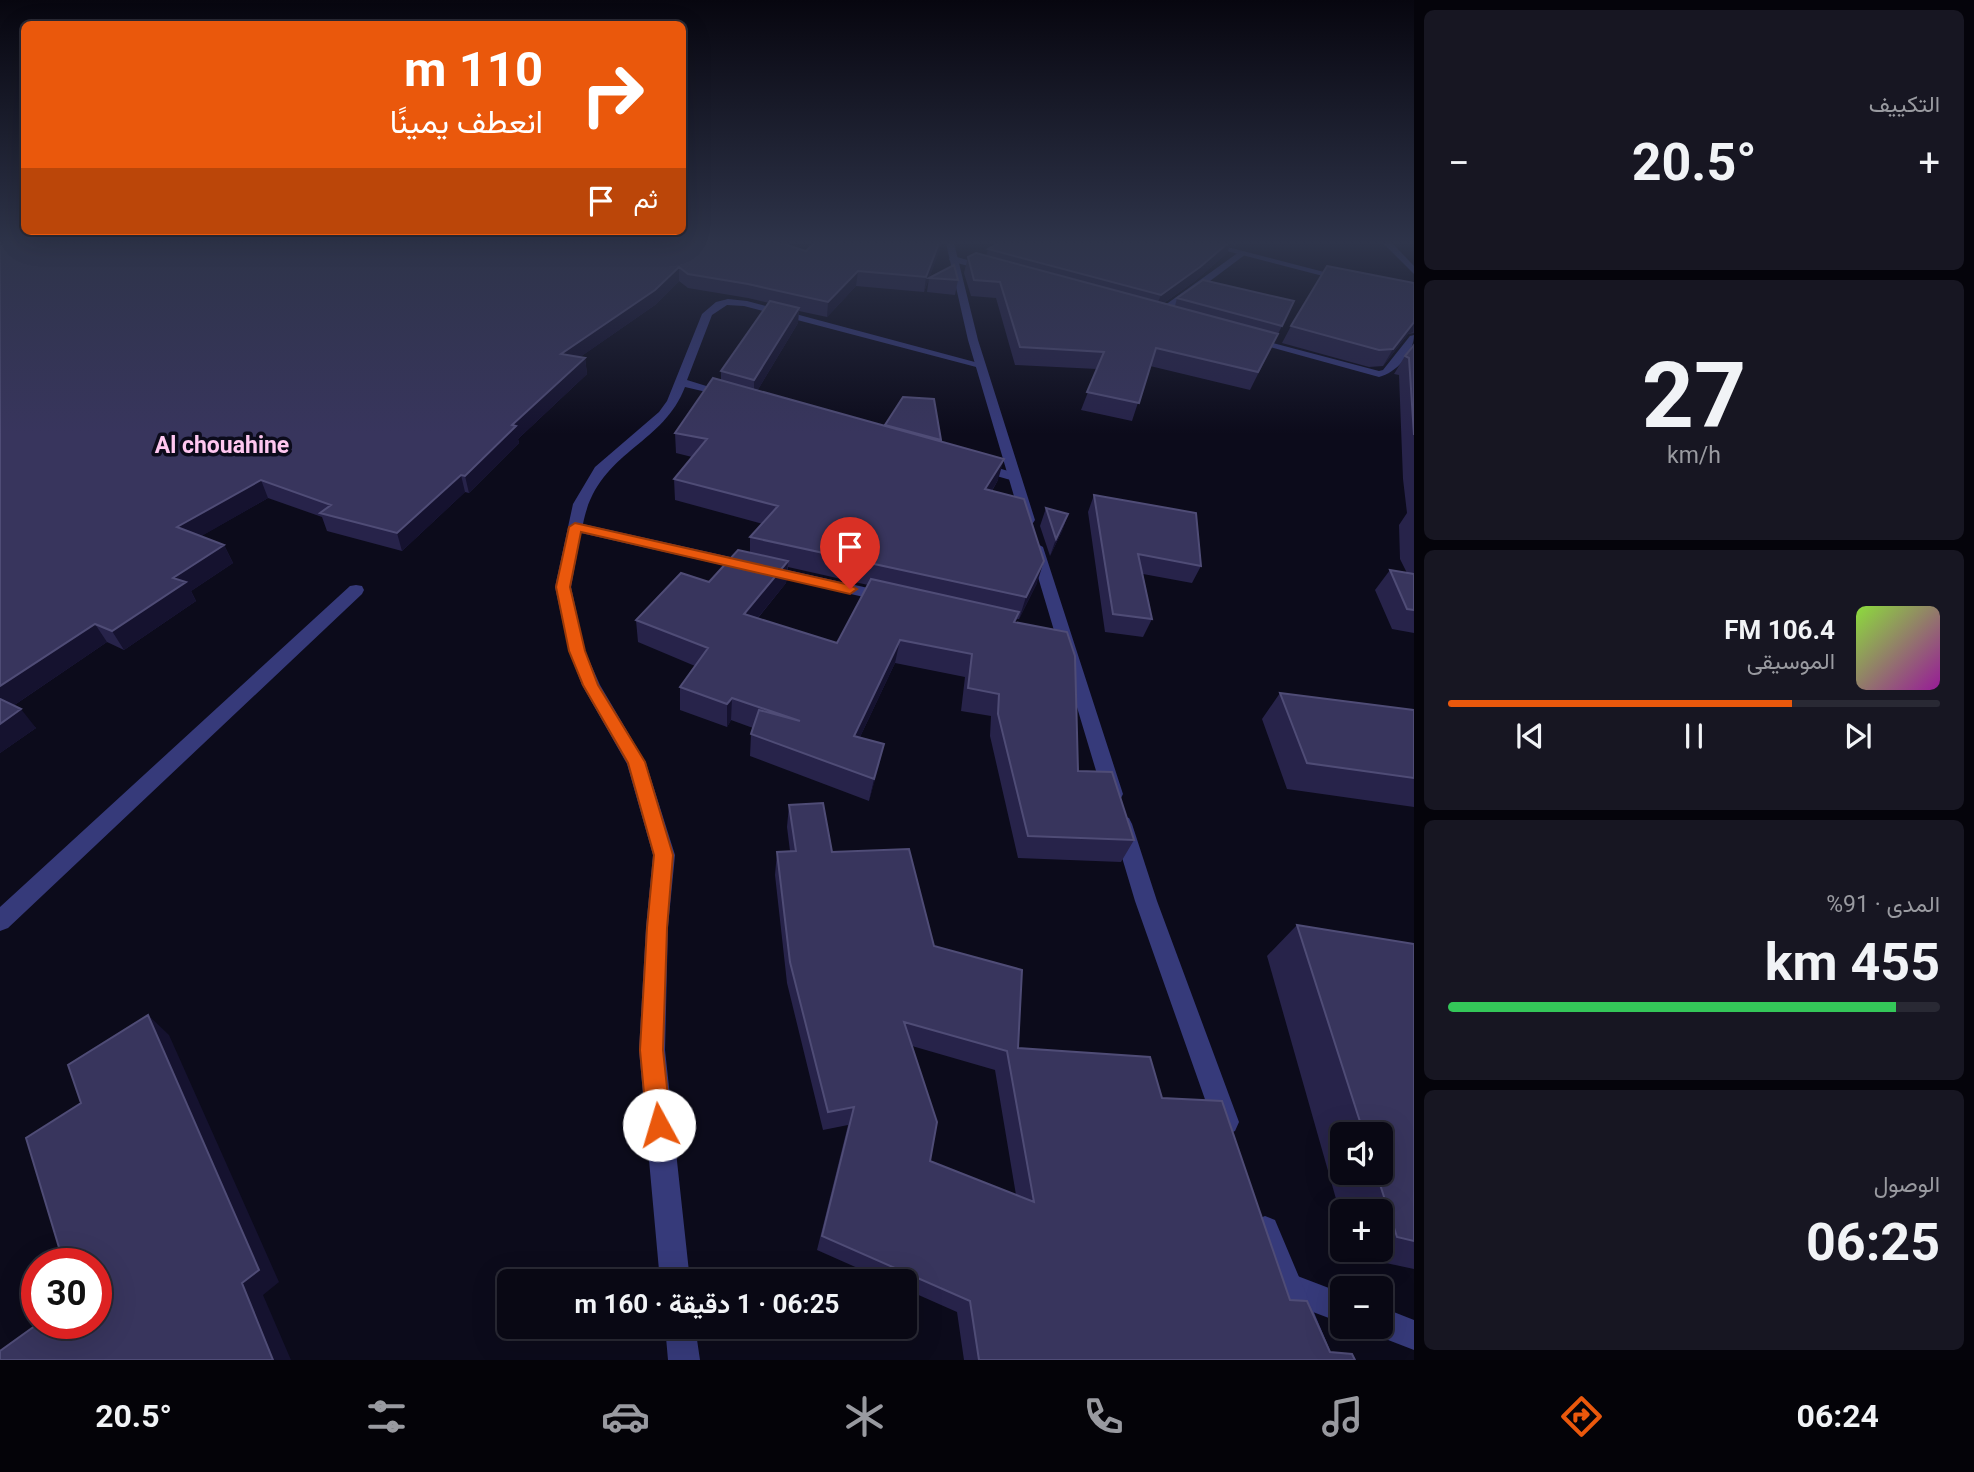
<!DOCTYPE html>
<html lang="ar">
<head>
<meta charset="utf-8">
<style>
  body { margin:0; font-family:Roboto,Vazirmatn,sans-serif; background:#171622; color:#f1f3f6; direction:rtl; height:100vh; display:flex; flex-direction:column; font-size:26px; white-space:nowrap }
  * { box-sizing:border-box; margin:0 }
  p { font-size:23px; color:#999aa0 }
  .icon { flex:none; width:38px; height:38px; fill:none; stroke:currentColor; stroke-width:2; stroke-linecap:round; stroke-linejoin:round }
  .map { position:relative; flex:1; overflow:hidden; direction:ltr }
  .details { display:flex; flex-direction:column; gap:10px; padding:10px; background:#05040b; width:560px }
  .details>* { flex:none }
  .top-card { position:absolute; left:21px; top:21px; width:665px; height:214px; border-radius:10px; box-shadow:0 7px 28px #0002,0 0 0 2px #292934; direction:rtl; background:#ea580c; color:#fff; overflow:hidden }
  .buttons { position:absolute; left:1330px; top:1122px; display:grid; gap:14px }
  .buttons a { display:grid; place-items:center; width:63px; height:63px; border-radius:10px; background:#090814; box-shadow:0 7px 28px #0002,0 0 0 2px #292934; font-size:35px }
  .speed { position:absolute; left:21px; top:1248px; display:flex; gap:14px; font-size:35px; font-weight:700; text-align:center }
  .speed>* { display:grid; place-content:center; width:91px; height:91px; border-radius:50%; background:#090814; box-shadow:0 7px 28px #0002,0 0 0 2px #292934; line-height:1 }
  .speed .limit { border:10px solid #d22; background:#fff; color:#111 }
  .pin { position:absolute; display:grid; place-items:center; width:60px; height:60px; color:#fff; margin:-72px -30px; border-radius:50% 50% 50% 0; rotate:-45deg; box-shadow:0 0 7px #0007 }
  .pin .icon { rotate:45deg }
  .me { position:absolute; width:77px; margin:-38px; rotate:354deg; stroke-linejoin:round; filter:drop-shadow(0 0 5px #0008) }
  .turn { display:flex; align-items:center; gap:24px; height:147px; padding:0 28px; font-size:32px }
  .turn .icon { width:91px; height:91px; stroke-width:2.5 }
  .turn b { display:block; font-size:49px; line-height:60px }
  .then { display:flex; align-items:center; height:66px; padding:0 28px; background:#0003; gap:14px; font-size:26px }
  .big { font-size:52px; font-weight:700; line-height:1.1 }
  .details .tile { flex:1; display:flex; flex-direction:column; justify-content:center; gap:10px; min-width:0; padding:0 24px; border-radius:10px; background:#171622 }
  .details .dial { align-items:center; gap:0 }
  .dial b { font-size:91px; line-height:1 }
  .song { display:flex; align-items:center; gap:21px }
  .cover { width:84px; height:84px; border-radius:10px; background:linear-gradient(135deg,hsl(90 70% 55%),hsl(300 70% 35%)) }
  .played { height:7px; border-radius:4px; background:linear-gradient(90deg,#ea580c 70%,#292934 70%) }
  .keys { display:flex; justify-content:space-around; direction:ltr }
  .heat { display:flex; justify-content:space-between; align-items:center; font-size:38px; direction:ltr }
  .charge { height:10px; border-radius:5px; background:linear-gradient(90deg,#34c759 91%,#292934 0) }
  .trip { position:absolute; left:497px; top:1269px; width:420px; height:70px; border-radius:10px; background:#090814; box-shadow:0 7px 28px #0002,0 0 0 2px #292934; font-weight:700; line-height:70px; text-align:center; direction:rtl }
  .menu { display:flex; height:112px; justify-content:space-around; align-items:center; background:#040308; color:#999aa0 }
  .menu .icon { width:49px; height:49px }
  .menu .current { color:#ea580c }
  .menu b { font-size:32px; color:#f1f3f6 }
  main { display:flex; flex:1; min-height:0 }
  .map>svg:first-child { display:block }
</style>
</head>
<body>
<main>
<section class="details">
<div class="tile"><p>التكييف</p>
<div class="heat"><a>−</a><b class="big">20.5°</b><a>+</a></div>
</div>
<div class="tile dial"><b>27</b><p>km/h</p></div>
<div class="tile">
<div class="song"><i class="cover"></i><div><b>106.4 FM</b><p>الموسيقى</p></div></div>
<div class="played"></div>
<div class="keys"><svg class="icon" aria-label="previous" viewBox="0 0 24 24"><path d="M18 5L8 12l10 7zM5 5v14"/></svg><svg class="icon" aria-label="pause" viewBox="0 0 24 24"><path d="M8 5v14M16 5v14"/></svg><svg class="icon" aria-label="next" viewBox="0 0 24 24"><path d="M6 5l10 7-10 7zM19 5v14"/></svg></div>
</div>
<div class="tile"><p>المدى · 91%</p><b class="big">455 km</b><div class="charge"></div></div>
<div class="tile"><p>الوصول</p><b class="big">06:25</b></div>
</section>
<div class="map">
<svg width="1414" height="1360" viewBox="0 0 1414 1360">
  <rect width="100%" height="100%" fill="#0c0b1b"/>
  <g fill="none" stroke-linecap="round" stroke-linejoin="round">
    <path fill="#363a7a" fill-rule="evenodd" d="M 1383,243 L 1392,243 L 1414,266 L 1414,274 Z
      M 1239,252 L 1246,254 L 1162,317 L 1154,317 L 1154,313 Z
      M 953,256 L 993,267 L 995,269 L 990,272 L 950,261 L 949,259 Z
      M 728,299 L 747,301 L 986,365 L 980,368 L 744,306 L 727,305 L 712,315 L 687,380 L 732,394 L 732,398 L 685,387 C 662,447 597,451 583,524 L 886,592 L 894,597 L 886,602 L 581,533 L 571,587 L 585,651 L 600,685 L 646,763 L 675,855 L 668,927 L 665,1050 L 690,1281 L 660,1281 L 639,1050 L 646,927 L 653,855 L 627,764 L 582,685 L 569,651 L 555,587 L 573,504 L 595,467 L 659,412 L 667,401 L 702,314 L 716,302 Z
      M 1414,335 C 1414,353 1396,373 1379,377 L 1245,340 L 1250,337 L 1379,371 L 1383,370 L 1410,336 Z
      M 977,462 L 1019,474 L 1021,477 L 1014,481 L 972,469 L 972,463 Z
      M 356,585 L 362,586 L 364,590 L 362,594 L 8,928 L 0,931 L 0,907 L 350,586 Z
      M 1287,1272 L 1342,1293 L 1342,1323 L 1276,1298 L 1272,1287 L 1276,1276 Z
      M 1381,1307 L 1414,1320 L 1414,1350 L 1370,1333 L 1368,1326 L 1381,1326 Z
      M 665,1326 L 695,1326 L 700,1360 L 668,1360 Z"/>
    <path fill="#363a7a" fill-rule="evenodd" d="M 32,243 L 46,243 L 0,260 L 0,254 Z
      M 946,243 L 954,243 L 978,340 L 1035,520 L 1033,523 L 1028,524 L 1021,520 L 968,340 Z
      M 1196,243 L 1212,243 L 1351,279 L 1346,282 Z
      M 1036,543 L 1043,547 L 1123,794 L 1120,800 L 1113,802 L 1106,800 L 1103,794 L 1029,547 Z
      M 1122,816 L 1129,818 L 1132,824 L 1157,901 L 1239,1122 L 1235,1131 L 1226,1135 L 1217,1131 L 1213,1122 L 1135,901 L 1112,824 L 1115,818 Z
      M 1265,1216 L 1275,1220 L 1334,1360 L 1302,1360 L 1251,1230 L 1255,1220 Z"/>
  </g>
  <path fill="#27234a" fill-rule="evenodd" d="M 942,243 L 924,292 L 856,286 L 827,317 L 799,311 L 798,323 L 757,391 L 885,426 L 885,425 L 941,440 L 941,442 L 998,480 L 992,491 L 1037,583 L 1019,619 L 1017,619 L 1015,623 L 1078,771 L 1134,840 L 1121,862 L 1018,858 L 990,736 L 991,716 L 961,711 L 965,677 L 895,663 L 860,737 L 884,744 L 869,801 L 750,756 L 751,734 L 753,728 L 731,720 L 727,727 L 680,710 L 680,687 L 695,666 L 638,642 L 636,620 L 709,582 L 750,552 L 750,537 L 763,524 L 675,500 L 674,479 L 692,457 L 676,453 L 675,433 L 721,381 L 721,371 L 769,303 L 748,298 L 688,288 L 679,281 L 655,305 L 580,357 L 585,358 L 587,374 L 518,439 L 519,443 L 469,493 L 465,492 L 402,551 L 327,531 L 322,517 L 268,498 L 201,536 L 224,545 L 233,563 L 191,591 L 196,601 L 124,650 L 107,642 L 13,706 L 36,728 L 0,753 L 0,246 L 806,251 ZM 788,567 L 868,585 L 837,643 L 758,618 L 786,583 Z
    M 999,243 L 1238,243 L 1235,246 L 1230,244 L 1227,253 L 1195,281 L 1164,303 L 1175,306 L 1177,298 L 1287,316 L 1250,390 L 1150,366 L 1132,421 L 1081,410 L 1097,369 L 1015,365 L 996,298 L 971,296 L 964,273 L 968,257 L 986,256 L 988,249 Z
    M 929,278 L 958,280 L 955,295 L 927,292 Z
    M 1414,283 L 1414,333 L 1408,334 L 1383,366 L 1369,367 L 1282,343 L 1291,326 Z
    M 1414,345 L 1414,633 L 1392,629 L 1375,590 L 1390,570 L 1407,573 L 1400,559 L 1399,525 L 1407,513 L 1403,479 L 1399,375 L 1394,374 L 1405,356 Z
    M 1094,495 L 1201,566 L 1192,583 L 1143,574 L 1152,619 L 1143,637 L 1105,632 L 1088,512 Z
    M 1046,508 L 1068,514 L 1062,531 L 1050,556 L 1040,526 Z
    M 1280,693 L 1414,710 L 1414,807 L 1287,789 L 1262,719 Z
    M 789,805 L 832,852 L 934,946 L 1018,1048 L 1162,1098 L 1290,1300 L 1330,1352 L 1355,1360 L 964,1360 L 957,1312 L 905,1289 L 905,1281 L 887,1281 L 817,1250 L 848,1125 L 823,1130 L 787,983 L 775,875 L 777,852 L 790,851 L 787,827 ZM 912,1046 L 995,1070 L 1016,1195 L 930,1161 Z
    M 1297,925 L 1414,944 L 1414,1269 L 1353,1256 L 1351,1250 L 1381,1250 L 1381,1211 L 1342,1211 L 1342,1220 L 1267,956 ZM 1342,1134 L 1381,1134 L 1381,1172 L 1342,1172 Z"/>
  <path fill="#15122f" d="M 939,243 L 942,243 L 924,292 L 926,277 Z
    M 1228,243 L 1231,243 L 1227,253 L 1195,281 L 1155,309 L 1161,295 Z
    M 679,267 L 679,281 L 655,305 L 563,369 L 561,354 Z
    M 858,271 L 856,286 L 827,317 L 828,302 Z
    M 799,308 L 798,323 L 754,396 L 754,380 Z
    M 1414,322 L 1413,332 L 1408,334 L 1383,366 L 1393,349 Z
    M 585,358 L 587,374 L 518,439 L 519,443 L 469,493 L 465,476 L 512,425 Z
    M 1004,459 L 998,480 L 980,510 L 985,489 Z
    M 461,475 L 465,492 L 402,551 L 397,533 Z
    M 261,480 L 268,498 L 186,545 L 177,527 Z
    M 1068,514 L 1062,531 L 1050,556 L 1056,539 Z
    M 224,545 L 233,563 L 191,591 L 196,601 L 124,650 L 112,631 L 173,578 Z
    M 788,561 L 786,583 L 743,636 L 744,614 Z
    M 1044,561 L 1037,583 L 1019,619 L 1026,597 Z
    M 95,624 L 107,642 L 4,712 L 0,706 L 0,686 Z
    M 900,640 L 895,663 L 850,758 L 854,736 Z
    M 732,698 L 731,720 L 727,727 L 727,704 Z
    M 21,709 L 36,728 L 0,753 L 0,724 Z
    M 884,744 L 879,766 L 869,801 L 874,779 Z
    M 148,1015 L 169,1035 L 279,1282 L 263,1295 L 291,1360 L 273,1360 L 242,1283 Z"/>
  <path fill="#38355d" stroke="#4f4c76" stroke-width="2" fill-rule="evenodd" d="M 7,243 L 21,243 L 33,247 L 43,243 L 781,243 L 806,251 L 814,243 L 939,243 L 926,277 L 858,271 L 828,302 L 748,284 L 688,274 L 679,267 L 655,290 L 561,354 L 585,358 L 512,425 L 516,426 L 465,476 L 461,475 L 397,533 L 320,513 L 331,505 L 261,480 L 177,527 L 224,545 L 173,578 L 186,582 L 112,631 L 95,624 L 0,686 L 0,246 Z
    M 999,243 L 1228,243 L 1200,267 L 1161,295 L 988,249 Z
    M 976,253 L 1278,334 L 1258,372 L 1156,348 L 1139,403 L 1087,392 L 1104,352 L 1020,347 L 1000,282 L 974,280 L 968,257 Z
    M 954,265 L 958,280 L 929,278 Z
    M 1327,266 L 1414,283 L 1414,322 L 1393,349 L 1379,350 L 1291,326 Z
    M 1203,280 L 1294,301 L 1282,326 L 1177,298 Z
    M 770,301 L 799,308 L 754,380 L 721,371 Z
    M 1414,345 L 1414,435 L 1409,358 L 1405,356 Z
    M 713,378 L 1004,459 L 985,489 L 1024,499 L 1044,561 L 1026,597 L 750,537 L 778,506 L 674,479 L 707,439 L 675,433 Z
    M 903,397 L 934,399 L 941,440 L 885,425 Z
    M 1094,495 L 1196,513 L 1201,566 L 1138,554 L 1152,619 L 1113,614 Z
    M 1046,508 L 1068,514 L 1056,539 Z
    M 738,550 L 788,561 L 744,614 L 837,643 L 871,579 L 1019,612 L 1014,622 L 1067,632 L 1075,656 L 1078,771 L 1112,772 L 1134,840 L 1028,836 L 998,714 L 999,694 L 968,688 L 972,654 L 900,640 L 854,736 L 884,744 L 874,779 L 751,734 L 759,710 L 800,721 L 732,698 L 727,704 L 680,687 L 708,648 L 636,620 L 681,573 L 709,582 Z
    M 1390,570 L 1414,574 L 1414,610 L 1407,609 Z
    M 1280,693 L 1414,710 L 1414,778 L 1307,763 Z
    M 0,699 L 21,709 L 0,724 Z
    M 823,803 L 832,852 L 909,849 L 934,946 L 1022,970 L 1018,1048 L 1150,1057 L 1162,1098 L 1222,1101 L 1290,1300 L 1307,1301 L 1330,1352 L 1352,1354 L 1355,1360 L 979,1360 L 970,1301 L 822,1236 L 854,1107 L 828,1112 L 790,962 L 777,852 L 796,851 L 789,805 ZM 904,1022 L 1007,1051 L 1034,1202 L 930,1161 L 937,1122 Z
    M 1297,925 L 1414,944 L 1414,1241 L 1397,1237 L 1376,1172 L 1381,1172 L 1381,1134 L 1364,1134 Z
    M 148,1015 L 259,1270 L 242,1283 L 273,1360 L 0,1360 L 0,1351 L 39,1323 L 96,1323 L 96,1264 L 64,1264 L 26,1138 L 81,1103 L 68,1065 Z"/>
  <linearGradient id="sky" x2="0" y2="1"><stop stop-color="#07060f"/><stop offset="0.56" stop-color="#2e344a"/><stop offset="1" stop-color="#2e344a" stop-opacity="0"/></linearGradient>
  <rect width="1414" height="434" fill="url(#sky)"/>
  <path fill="#ea580c" stroke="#983908" stroke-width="2" d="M 575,523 L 850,585 L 857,589 L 850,594 L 581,532 L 570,587 L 585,651 L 598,685 L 645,762 L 673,855 L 667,928 L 663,1050 L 671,1125 L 668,1134 L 659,1137 L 651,1134 L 647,1125 L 640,1050 L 647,928 L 654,855 L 628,763 L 583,685 L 569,651 L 556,587 L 569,527 Z"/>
  <g text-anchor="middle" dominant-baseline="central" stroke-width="7" stroke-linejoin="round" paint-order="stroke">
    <g font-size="23" font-weight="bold" fill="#ffc7f0" stroke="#0c0b1b">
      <text x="222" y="445">Al chouahine</text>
    </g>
  </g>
</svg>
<div class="buttons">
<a><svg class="icon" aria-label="sound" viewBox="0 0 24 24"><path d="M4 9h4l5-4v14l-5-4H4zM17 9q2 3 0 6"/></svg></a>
<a>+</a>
<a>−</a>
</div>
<div class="speed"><div class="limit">30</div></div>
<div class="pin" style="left:850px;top:589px;background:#d93025"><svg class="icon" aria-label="arrive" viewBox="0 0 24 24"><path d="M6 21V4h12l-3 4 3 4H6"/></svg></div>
<svg class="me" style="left:659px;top:1125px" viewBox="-20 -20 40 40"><circle r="19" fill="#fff"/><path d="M0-13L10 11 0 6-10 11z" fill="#ea580c"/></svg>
<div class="trip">06:25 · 1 دقيقة · 160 m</div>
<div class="top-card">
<div class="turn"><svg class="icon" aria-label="right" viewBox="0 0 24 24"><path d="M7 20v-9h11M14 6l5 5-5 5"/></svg><div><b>110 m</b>انعطف يمينًا</div></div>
<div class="then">ثم<svg class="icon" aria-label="arrive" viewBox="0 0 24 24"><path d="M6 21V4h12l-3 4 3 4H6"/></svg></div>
</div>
</div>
</main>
<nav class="menu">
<b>06:24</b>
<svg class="icon current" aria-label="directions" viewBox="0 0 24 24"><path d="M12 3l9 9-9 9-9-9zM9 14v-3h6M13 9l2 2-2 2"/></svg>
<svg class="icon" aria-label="music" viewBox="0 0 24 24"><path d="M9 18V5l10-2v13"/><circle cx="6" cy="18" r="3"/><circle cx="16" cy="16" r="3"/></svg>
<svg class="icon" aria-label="phone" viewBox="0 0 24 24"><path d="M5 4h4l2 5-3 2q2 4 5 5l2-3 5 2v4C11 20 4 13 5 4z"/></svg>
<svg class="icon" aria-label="climate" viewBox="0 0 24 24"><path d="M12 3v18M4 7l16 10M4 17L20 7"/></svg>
<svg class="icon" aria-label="car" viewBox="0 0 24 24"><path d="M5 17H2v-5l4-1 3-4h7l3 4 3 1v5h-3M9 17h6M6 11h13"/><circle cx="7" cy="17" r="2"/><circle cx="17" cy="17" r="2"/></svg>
<svg class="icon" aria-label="filters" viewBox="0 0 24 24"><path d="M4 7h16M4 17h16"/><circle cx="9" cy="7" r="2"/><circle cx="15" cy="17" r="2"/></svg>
<b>20.5°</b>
</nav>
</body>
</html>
